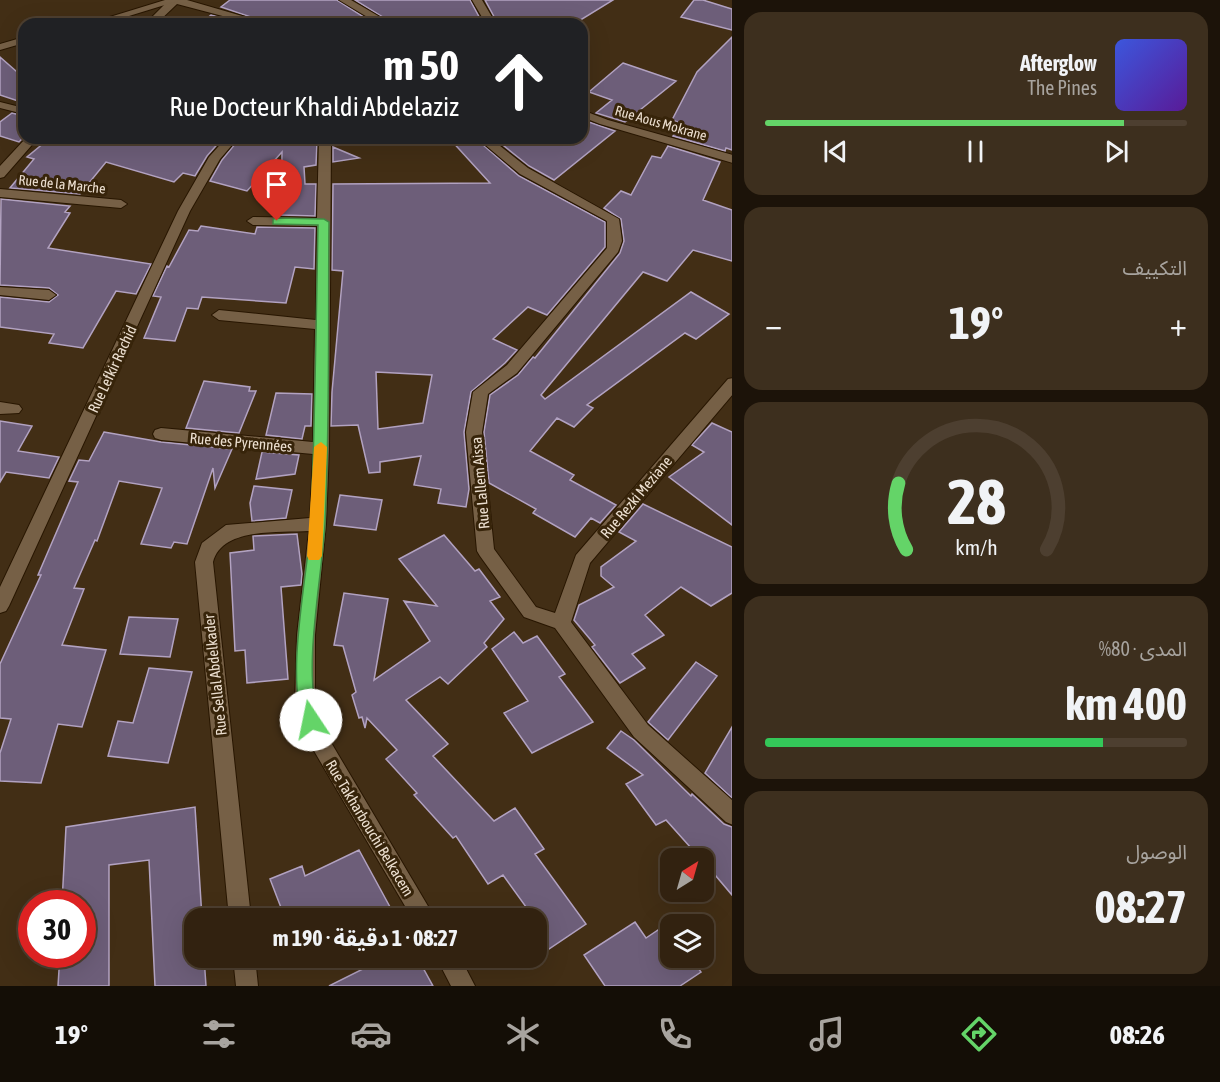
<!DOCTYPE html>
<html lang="ar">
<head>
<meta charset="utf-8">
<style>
  body { margin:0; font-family:"Asap Condensed","Noto Sans Arabic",sans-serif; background:#3d2f1e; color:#f1f3f6; direction:rtl; height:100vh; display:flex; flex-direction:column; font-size:22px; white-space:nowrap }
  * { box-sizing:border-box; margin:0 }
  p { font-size:20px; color:#a8a49f }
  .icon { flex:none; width:33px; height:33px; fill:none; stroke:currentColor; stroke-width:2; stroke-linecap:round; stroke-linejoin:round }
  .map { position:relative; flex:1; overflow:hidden; direction:ltr }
  .drawer { display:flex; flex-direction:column; gap:12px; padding:12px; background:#1c1309; width:488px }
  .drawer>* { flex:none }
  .hud { position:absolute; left:18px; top:18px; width:570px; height:126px; border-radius:18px; box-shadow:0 6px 24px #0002,0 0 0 2px #4d3f30; direction:rtl; background:#202124; color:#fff; overflow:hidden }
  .needle { width:39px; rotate:37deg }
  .fabs { position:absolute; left:660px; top:848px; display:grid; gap:12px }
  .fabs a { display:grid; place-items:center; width:54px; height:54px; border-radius:12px; background:#322210; box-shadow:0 6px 24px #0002,0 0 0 2px #4d3f30; font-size:30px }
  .speed { position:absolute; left:18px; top:890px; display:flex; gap:12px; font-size:30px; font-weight:700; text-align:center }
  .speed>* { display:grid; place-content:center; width:78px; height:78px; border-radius:50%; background:#322210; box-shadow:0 6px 24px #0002,0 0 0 2px #4d3f30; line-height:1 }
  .speed .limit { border:9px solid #d22; background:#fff; color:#111 }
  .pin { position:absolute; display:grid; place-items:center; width:51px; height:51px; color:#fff; margin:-62px -26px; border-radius:50% 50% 50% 0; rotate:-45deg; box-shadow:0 0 6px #0007 }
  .pin .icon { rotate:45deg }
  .me { position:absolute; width:66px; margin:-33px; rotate:349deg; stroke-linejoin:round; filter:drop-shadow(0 0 4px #0008) }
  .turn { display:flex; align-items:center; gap:21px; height:126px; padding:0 30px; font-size:27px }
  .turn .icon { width:78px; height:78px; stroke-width:2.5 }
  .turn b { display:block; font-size:42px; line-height:51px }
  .big { font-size:45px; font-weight:700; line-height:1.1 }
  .drawer .widget { flex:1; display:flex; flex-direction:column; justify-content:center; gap:9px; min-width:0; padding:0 21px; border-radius:18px; background:#3d2f1e }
  .drawer .dial { align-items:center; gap:0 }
  .dial svg { height:156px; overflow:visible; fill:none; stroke:#4d3f30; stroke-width:7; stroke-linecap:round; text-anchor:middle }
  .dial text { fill:#f1f3f6; stroke:none }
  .song { display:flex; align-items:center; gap:18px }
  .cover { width:72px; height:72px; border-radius:9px; background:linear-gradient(135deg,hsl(230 70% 55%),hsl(270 70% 35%)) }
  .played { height:6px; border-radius:3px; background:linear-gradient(90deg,#64d468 85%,#4d3f30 85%) }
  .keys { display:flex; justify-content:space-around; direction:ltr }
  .heat { display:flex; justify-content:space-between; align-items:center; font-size:33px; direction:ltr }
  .charge { height:9px; border-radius:4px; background:linear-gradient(90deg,#34c759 80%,#4d3f30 0) }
  .trip { position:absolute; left:184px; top:908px; width:363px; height:60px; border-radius:18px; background:#322210; box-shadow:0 6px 24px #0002,0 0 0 2px #4d3f30; font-weight:700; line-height:60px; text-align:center; direction:rtl }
  .tab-bar { display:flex; height:96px; justify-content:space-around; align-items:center; background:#140e06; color:#a8a49f }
  .tab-bar .icon { width:42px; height:42px }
  .tab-bar .current { color:#64d468 }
  .tab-bar b { font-size:27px; color:#f1f3f6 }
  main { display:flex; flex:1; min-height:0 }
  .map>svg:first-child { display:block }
</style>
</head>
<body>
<main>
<section class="drawer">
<div class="widget">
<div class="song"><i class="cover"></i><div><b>Afterglow</b><p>The Pines</p></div></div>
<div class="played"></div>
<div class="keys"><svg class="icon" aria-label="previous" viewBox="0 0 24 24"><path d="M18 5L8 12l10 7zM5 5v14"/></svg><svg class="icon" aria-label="pause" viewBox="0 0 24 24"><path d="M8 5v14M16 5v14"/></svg><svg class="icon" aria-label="next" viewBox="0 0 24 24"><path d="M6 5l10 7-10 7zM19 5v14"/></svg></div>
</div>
<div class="widget"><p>التكييف</p>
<div class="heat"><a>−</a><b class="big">19°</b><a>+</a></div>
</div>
<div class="widget dial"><svg viewBox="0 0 100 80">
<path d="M14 69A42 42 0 1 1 86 69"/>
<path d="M14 69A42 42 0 0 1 10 35" stroke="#64d468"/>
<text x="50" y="56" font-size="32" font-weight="700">28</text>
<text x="50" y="72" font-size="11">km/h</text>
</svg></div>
<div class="widget"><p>المدى · 80%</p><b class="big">400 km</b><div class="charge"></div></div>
<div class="widget"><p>الوصول</p><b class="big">08:27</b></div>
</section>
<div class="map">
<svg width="733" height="986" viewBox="0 0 733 986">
  <rect width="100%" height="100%" fill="#422e15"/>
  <path fill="#6d5e79" stroke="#b2a2c1" stroke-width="1.5" fill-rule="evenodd" d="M 230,0 L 337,0 L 375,24 L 272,24 L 221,7 Z
    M 355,0 L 470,0 L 483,24 L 394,24 Z
    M 485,0 L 613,0 L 574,24 L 498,24 Z
    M 694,0 L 703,0 L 732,9 L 732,30 L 681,17 Z
    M 211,15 L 244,24 L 200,24 Z
    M 732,37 L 732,150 L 726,148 L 725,151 L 673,136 L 680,123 L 672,120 L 697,72 Z
    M 0,57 L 24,78 L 24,103 L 0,95 Z
    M 623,63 L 676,81 L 625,122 L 596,113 L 612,100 L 589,92 Z
    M 12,113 L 24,116 L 24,137 L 19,142 L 0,136 L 0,122 Z
    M 586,121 L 615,131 L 554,180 L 529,166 L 494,138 L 582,138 L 582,124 Z
    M 50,138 L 223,138 L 207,156 L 195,176 L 183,173 L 174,182 L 106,162 L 80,194 L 10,188 L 34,159 L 27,157 Z
    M 240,138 L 309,138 L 317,141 L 316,165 L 304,167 L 305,184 L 316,184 L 315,216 L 281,215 L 282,152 L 247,191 L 210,181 L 222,160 Z
    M 449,138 L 475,138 L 519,176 L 605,222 L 605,247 L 547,315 L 528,307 L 493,339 L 517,350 L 505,363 L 471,392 L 464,432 L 469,489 L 466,507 L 438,503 L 441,489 L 414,485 L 421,456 L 380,462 L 380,472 L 369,473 L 358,425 L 331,426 L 332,392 L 343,271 L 332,270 L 333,184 L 490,183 ZM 376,372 L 432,375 L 423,423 L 378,429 Z
    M 668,146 L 720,162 L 703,200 L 732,210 L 732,261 L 693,250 L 667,281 L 643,272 L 541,395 L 545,399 L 691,292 L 729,314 L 696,339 L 685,333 L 587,405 L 593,408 L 574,427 L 557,418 L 530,451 L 574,475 L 570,480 L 616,505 L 600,523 L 591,518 L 575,537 L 533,513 L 536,509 L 489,483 L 484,432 L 490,395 L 518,375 L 533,357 L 535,358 L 620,253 L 624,241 L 621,219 L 604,208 L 621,191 L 631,195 L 652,156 L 661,158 Z
    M 333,147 L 359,158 L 333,162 Z
    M 1,199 L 70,206 L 65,212 L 70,213 L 48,248 L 151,264 L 136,294 L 116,291 L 83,348 L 49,343 L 54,334 L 0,327 L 0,297 L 49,302 L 58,295 L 49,288 L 0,285 Z
    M 201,226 L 255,234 L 257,227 L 315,228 L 314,269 L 295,267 L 286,303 L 202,297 L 198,309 L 187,308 L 175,341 L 144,338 L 161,297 L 153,296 L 167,266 L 169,267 L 189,230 L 198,231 Z
    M 204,381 L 250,387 L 249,391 L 256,391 L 239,433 L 186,428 Z
    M 276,393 L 312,394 L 311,426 L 305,426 L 302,439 L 266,435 Z
    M 0,421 L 32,426 L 18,451 L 59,457 L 49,478 L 6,472 L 0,482 Z
    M 712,423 L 732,432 L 732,525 L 669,477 L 704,452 L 692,445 Z
    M 104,432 L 161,442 L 232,449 L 215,488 L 213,468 L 187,544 L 174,542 L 171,548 L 141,544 L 162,488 L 119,481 L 97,541 L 95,540 L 74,588 L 84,589 L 62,645 L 106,650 L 82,727 L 58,724 L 41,783 L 0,781 L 0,753 L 11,719 L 0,718 L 0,664 L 41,575 L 38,575 L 78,482 L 69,481 L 79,460 L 89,461 Z
    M 262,452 L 299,455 L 295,474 L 256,479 Z
    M 254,486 L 292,490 L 286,518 L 252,521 L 250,503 Z
    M 340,495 L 382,500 L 376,530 L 334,525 Z
    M 643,504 L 732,547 L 732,593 L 711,606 L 681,587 L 645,615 L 664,635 L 632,654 L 645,668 L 620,683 L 592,647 L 595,645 L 574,620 L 579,605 L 614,587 L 601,576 L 601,567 L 636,541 L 619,532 Z
    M 297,534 L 302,574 L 301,585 L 281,587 L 288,679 L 247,683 L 245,650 L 235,651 L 230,553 L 254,550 L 253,536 Z
    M 444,535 L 475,571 L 479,569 L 500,597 L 490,601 L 504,619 L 484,643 L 487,647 L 448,684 L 440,677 L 406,700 L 448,744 L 433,756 L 494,821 L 515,808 L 544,849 L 535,854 L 586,924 L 537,957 L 537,918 L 534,918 L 503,875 L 488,884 L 456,836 L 453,838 L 414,795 L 417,793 L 386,759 L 397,750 L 367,718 L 365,728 L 362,717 L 359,718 L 352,695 L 356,692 L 343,646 L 334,645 L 344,593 L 388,599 L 374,680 L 430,641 L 404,601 L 437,606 L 399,559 Z
    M 129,617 L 178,619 L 170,657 L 120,654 Z
    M 514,632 L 523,643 L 537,636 L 565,674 L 559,677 L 593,722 L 532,753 L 504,713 L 528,701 L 492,649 Z
    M 696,662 L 717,676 L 668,740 L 648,722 Z
    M 149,668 L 192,672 L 168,763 L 108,756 L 118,721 L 133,723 Z
    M 732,727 L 732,798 L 705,773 Z
    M 621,731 L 634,740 L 691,796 L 692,794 L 724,824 L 732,827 L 732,895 L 704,862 L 704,858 L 700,858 L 666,820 L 656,825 L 626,784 L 643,775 L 607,748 Z
    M 195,807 L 202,918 L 195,918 L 195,957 L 204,957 L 206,986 L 155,986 L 149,860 L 109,865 L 109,986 L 58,986 L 60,954 L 82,954 L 82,903 L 62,903 L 66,827 Z
    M 359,850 L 396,918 L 285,918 L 270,879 L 302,866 L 305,876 Z
    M 635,922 L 646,938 L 670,922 L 670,957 L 690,957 L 701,972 L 680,986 L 605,986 L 584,955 Z
    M 369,957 L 417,957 L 433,986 L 329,986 L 373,964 Z"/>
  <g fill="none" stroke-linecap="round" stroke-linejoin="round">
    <g stroke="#281600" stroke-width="2">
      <path id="minor" d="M 169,0 L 187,0 L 270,24 L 253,24 L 177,4 L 156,24 L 145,24 Z
        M 339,0 L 351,0 L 392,24 L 379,24 Z
        M 472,0 L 482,0 L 496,24 L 486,24 Z
        M 0,102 L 24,108 L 24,114 L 0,108 Z
        M 582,110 L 608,120 L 733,155 L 733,163 L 600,124 L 582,117 Z
        M 26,138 L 38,138 L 4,177 L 0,178 L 0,166 Z
        M 226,138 L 238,138 L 220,159 L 190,211 L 9,606 L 6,611 L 0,613 L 0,587 L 178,211 L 209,157 Z
        M 319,138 L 331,138 L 329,449 L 326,524 L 315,635 L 315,702 L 326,734 L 435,918 L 412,918 L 310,744 L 295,702 L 297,635 L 309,531 C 279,533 222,527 213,562 L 251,918 L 229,918 L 195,562 L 202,543 L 226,525 L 310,518 L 313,454 L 161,440 L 155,438 L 153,434 L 155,430 L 161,428 L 313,442 L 315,329 L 219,320 L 212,315 L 219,310 L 316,320 L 317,226 L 253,225 L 247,221 L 253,217 L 317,218 Z
        M 477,138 L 490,138 L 528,168 L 619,219 L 622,241 L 618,252 L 517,373 L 488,394 L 482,432 L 494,549 L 536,607 L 555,613 L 576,555 L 728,379 L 733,378 L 733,394 L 590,563 L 571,622 L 648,725 L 733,801 L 733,825 L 726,822 L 634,737 L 555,628 L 524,617 L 480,556 L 477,551 L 466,432 L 473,392 L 507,365 L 607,248 L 607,221 L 520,174 Z
        M 0,189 L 121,200 L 127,204 L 121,208 L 0,197 Z
        M 0,287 L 49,290 L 56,295 L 49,300 L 0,295 Z
        M 0,402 L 19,405 L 22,409 L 19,413 L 0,414 Z
        M 233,957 L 255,957 L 258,986 L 236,986 Z
        M 436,957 L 460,957 L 475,986 L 451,986 Z"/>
    </g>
    <g stroke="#281600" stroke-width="2">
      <path id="secondary" d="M 165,0 L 181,0 L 103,24 L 87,24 Z
        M 24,37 L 24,43 L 0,50 L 0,44 Z"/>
    </g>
    <use href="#minor" fill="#766046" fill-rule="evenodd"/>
    <use href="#secondary" fill="#766046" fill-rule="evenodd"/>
  </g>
  <path fill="#64d468" stroke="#418a44" stroke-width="1.5" d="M 277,218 L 324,219 L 329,222 C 328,323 330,424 325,524 C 322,579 302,671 319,720 L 316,725 L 311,727 L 305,725 C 284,680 308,574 311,522 C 315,423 316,324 318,225 L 273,224 L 273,219 Z"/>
  <path fill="#f59e0b" d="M 321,442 L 327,447 L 322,556 L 319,560 L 309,560 L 307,556 L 314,447 Z"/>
  <g text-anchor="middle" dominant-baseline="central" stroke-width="6" stroke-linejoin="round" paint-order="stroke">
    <g font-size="14" fill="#ecdfd0" stroke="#37240a">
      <text transform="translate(661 123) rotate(16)">Rue Aous Mokrane</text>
      <text transform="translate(62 184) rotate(6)">Rue de la Marche</text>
    </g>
    <g font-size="15" fill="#ecdfd0" stroke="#37240a">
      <text transform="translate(112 369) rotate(-65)">Rue Lefkir Rachid</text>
      <text transform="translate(241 442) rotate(5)">Rue des Pyrennées</text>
      <text transform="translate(480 483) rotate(-95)">Rue Lallem Aissa</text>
      <text transform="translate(636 497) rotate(-50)">Rue Rezki Meziane</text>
      <text transform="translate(215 675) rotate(-96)">Rue Sellal Abdelkader</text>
      <text transform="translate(370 828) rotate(59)">Rue Takharbouchi Belkacem</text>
    </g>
  </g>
</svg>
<div class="fabs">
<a><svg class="needle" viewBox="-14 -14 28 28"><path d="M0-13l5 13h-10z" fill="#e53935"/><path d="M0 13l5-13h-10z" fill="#a8a49f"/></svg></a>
<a><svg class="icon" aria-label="layers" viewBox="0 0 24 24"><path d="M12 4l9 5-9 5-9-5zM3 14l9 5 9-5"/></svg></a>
</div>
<div class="speed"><div class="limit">30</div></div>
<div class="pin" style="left:277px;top:221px;background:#d93025"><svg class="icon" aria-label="arrive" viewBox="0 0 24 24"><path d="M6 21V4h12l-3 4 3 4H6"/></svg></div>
<svg class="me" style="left:311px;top:720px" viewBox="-20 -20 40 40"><circle r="19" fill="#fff"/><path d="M0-13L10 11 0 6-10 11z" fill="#64d468"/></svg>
<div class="trip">08:27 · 1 دقيقة · 190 m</div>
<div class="hud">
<div class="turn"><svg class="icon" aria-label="ahead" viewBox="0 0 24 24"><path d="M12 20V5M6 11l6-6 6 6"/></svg><div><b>50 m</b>Rue Docteur Khaldi Abdelaziz</div></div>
</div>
</div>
</main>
<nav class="tab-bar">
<b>08:26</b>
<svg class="icon current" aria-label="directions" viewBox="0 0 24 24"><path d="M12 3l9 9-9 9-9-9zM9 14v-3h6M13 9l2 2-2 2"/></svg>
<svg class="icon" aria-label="music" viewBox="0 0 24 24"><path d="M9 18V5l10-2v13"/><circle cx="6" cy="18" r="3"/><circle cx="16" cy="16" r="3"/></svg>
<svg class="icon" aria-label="phone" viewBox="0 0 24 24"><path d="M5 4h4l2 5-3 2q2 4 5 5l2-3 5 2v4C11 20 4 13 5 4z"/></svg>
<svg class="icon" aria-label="climate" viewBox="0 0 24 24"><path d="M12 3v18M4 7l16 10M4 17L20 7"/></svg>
<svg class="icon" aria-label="car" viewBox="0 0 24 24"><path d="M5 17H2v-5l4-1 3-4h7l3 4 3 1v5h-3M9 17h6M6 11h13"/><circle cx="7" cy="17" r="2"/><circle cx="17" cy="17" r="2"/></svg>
<svg class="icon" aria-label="filters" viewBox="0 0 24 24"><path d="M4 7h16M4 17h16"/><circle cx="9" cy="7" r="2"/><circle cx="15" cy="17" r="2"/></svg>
<b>19°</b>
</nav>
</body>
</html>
